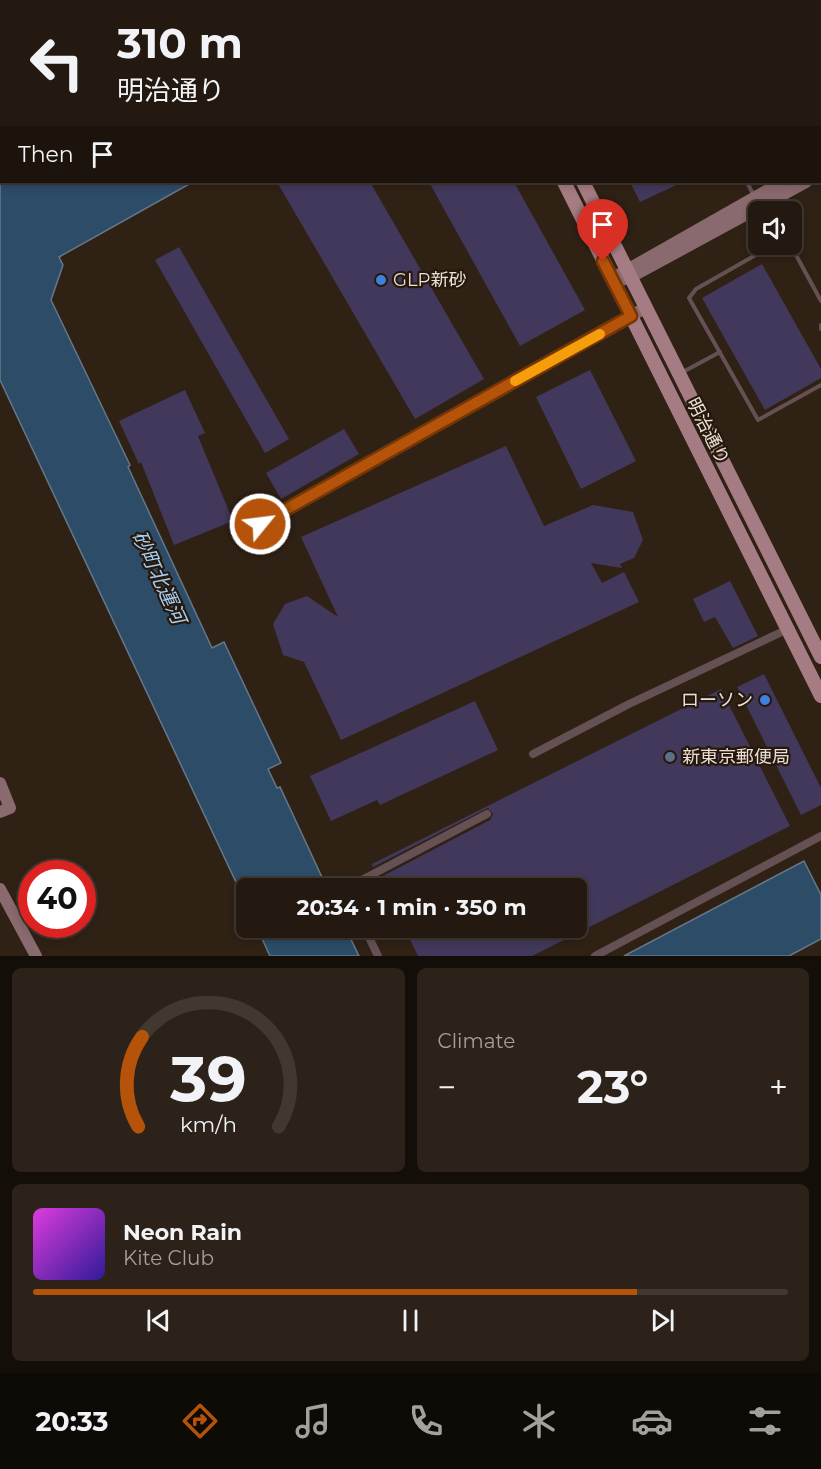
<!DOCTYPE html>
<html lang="en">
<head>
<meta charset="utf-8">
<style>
  body { margin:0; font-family:Montserrat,"Noto Sans JP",sans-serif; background:#2c2219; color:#f1f3f6; height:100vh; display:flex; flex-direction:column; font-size:22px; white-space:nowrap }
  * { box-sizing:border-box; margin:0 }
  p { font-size:20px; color:#a3a09f }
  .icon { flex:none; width:33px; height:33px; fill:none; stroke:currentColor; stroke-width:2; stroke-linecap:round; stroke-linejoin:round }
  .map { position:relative; height:956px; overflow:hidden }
  .details { display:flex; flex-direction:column; gap:12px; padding:12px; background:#140e09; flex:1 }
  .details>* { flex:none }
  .top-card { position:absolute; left:0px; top:0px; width:822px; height:183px; box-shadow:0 3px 9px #0003,0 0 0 2px #413830; background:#241910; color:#f1f3f6; overflow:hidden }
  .controls { position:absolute; left:748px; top:201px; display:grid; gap:12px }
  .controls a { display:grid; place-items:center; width:54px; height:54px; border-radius:9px; background:#241910; box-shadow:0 3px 9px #0003,0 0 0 2px #413830; font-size:30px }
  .speed { position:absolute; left:18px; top:860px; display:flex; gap:12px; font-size:30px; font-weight:700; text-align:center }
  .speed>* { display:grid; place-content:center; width:78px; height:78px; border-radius:50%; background:#241910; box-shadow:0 3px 9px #0003,0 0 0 2px #413830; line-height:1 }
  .speed .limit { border:9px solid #d22; background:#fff; color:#111 }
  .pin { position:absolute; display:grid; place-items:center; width:51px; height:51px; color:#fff; margin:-62px -26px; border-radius:50% 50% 50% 0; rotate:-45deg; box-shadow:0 0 6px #0007 }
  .pin .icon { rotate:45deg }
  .me { position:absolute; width:66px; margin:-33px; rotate:61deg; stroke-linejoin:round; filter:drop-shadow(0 0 4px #0008) }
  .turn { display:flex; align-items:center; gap:21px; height:126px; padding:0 18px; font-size:27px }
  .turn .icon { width:78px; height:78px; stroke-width:2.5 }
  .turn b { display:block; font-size:42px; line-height:51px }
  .then { display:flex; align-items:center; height:57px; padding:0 18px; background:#0003; gap:12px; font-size:22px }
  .big { font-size:45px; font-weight:700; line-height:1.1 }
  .details .card { flex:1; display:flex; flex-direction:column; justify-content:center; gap:9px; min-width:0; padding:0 21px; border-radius:9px; background:#2c2219 }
  .details .dial { align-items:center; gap:0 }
  .dial svg { height:156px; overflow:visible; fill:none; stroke:#413830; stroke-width:7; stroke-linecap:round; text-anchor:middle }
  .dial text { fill:#f1f3f6; stroke:none }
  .song { display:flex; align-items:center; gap:18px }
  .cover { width:72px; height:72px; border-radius:9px; background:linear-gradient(135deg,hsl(300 70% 55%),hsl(250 70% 35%)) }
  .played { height:6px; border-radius:3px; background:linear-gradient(90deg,#b45309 80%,#413830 80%) }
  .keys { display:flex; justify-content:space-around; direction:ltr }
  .heat { display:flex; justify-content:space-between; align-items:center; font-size:33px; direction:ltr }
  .details .tiles { flex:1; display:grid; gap:12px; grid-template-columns:1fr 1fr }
  .card:last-child { grid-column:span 2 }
  .trip { position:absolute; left:236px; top:878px; width:351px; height:60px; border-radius:9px; background:#241910; box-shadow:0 3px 9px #0003,0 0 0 2px #413830; font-weight:700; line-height:60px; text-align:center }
  .dock { display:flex; height:96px; justify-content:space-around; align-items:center; background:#0e0a06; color:#a3a09f }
  .dock .icon { width:42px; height:42px }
  .dock .on { color:#b45309 }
  .dock b { font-size:27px; color:#f1f3f6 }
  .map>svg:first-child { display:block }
</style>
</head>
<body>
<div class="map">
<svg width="821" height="956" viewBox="0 0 821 956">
  <rect width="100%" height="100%" fill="#302115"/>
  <path fill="#2c4c67" stroke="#657889" stroke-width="1.5" d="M 0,0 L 519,1 L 2,2 L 2,182 L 193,182 L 59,257 L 63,265 L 51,300 L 130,465 L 128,467 L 212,648 L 224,642 L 281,763 L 268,769 L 277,788 L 280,787 L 327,888 L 246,888 L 246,919 L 238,902 L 242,895 L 0,380 Z
    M 804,861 L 821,895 L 821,939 L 789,956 L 624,956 Z
    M 250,927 L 345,927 L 359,956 L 270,956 L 258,930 Z"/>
  <path fill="#42385b" d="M 277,182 L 370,182 L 484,379 L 415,419 Z
    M 429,182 L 514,182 L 585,310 L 520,346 Z
    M 630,182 L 683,182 L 640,202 Z
    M 179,247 L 289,439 L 265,453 L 155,260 Z
    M 762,264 L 821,369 L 821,378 L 765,410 L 702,298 Z
    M 590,370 L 636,461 L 581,489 L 536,397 Z
    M 185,390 L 205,433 L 198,436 L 233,521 L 174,545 L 141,462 L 139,464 L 119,421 Z
    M 344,429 L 359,454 L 281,499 L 266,473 Z
    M 506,446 L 544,526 L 593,505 L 633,512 L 643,540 L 634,558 L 620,564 L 622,568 L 591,563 L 602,583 L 624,572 L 639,602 L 341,740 L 304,662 L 283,655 L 273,624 L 285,604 L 307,596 L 338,617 L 301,537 Z
    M 730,581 L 758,636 L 733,648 L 715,617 L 704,622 L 693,599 Z
    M 764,674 L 821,788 L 821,805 L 801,815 L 737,687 Z
    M 721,689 L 790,826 L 532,956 L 418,956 L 404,927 L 576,927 L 576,888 L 384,888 L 379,878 L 490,820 L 493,814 L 488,808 L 373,867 L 372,864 Z
    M 475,701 L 498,750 L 380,805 L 377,800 L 331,821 L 310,776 Z"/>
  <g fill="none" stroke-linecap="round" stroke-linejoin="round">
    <path stroke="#655154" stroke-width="4" d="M 663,0 L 663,2
      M 747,182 L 753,194
      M 775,244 L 696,289 L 689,298 L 758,420 L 821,385
      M 790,244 L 821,301
      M 821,325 L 821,329
      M 681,373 L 720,352"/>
    <path stroke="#655154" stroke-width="8" d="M 533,754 L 629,704 L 788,629
      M 355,888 L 358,882 L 487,814
      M 364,927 L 378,956
      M 595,956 L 821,836"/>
    <path stroke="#896a6e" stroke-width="12" d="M 820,160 L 821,160
      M 820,173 L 821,173
      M 620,274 L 782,182
      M 613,282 L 629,278 L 806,182
      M 260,524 L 645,308
      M 0,783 L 10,808 L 0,812
      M 0,889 L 36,956"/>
    <path stroke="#a57c83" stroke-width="14" d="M 470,0 L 471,2
      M 491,0 L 492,2
      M 564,182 L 821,696
      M 583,182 L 821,657"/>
  </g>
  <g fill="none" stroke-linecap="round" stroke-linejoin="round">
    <g stroke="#753606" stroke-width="15">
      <path id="route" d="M 260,524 L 631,316 L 603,261"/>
    </g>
    <use href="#route" stroke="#b45309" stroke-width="10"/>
    <path stroke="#f59e0b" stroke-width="10" d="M 515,381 L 600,334"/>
  </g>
  <g fill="#3f7fe0" stroke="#26180b" stroke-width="2">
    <circle cx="381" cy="280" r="6"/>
    <circle cx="765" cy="700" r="6"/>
  </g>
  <circle fill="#5c6f8a" stroke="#26180b" stroke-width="2" cx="670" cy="757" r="6"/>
  <g text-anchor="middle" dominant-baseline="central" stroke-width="4.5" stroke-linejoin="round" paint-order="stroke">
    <g font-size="18" fill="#eadfd7" stroke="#26180b" text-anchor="start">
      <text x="393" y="280">GLP新砂</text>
      <text x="753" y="700" text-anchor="end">ローソン</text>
      <text x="682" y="757">新東京郵便局</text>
    </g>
    <g font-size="18" fill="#eadfd7" stroke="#26180b">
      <text transform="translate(708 431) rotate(63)">明治通り</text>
    </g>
    <g font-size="20" font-style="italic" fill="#a5cff7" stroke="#26180b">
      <text transform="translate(159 577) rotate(65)">砂町北運河</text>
    </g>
  </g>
</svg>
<div class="controls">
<a><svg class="icon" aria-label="sound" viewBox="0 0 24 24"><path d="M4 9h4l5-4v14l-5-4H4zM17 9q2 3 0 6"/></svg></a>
</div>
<div class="speed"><div class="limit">40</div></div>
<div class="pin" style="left:603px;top:261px;background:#d93025"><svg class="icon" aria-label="arrive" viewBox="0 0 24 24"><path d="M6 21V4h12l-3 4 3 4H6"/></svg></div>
<svg class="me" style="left:260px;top:524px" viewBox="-20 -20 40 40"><circle r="17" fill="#b45309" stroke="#fff" stroke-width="3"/><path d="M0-11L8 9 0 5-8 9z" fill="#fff"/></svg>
<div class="trip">20:34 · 1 min · 350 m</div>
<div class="top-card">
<div class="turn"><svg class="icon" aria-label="left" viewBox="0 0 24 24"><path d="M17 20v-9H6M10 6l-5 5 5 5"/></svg><div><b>310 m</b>明治通り</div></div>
<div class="then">Then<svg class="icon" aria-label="arrive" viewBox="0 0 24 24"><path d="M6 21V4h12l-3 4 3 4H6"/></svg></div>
</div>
</div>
<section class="details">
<div class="tiles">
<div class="card dial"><svg viewBox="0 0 100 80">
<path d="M14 69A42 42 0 1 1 86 69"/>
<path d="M14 69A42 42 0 0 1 16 23" stroke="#b45309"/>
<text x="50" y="56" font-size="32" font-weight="700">39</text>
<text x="50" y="72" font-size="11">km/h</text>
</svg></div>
<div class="card"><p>Climate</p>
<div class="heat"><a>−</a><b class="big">23°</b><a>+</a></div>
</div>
<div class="card">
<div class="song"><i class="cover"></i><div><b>Neon Rain</b><p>Kite Club</p></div></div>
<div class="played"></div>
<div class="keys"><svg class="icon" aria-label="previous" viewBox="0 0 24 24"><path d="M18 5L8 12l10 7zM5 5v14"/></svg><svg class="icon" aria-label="pause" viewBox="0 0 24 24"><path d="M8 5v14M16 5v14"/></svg><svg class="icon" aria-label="next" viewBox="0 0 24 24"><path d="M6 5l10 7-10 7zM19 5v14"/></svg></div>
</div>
</div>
</section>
<nav class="dock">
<b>20:33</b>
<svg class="icon on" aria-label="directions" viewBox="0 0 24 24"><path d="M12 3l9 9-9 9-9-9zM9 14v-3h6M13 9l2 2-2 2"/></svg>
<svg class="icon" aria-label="music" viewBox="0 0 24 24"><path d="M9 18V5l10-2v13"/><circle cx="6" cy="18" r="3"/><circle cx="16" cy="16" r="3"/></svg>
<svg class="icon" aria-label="phone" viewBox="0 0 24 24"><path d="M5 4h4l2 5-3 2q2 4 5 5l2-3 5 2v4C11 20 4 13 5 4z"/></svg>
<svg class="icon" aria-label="climate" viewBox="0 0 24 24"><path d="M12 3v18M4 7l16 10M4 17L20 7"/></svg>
<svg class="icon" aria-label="car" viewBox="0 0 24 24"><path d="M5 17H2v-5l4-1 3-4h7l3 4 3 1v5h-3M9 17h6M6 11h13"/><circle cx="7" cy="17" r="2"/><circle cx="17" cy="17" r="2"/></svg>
<svg class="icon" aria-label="filters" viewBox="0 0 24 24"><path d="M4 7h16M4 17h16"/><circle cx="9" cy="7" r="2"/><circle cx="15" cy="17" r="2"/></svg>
</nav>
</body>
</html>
